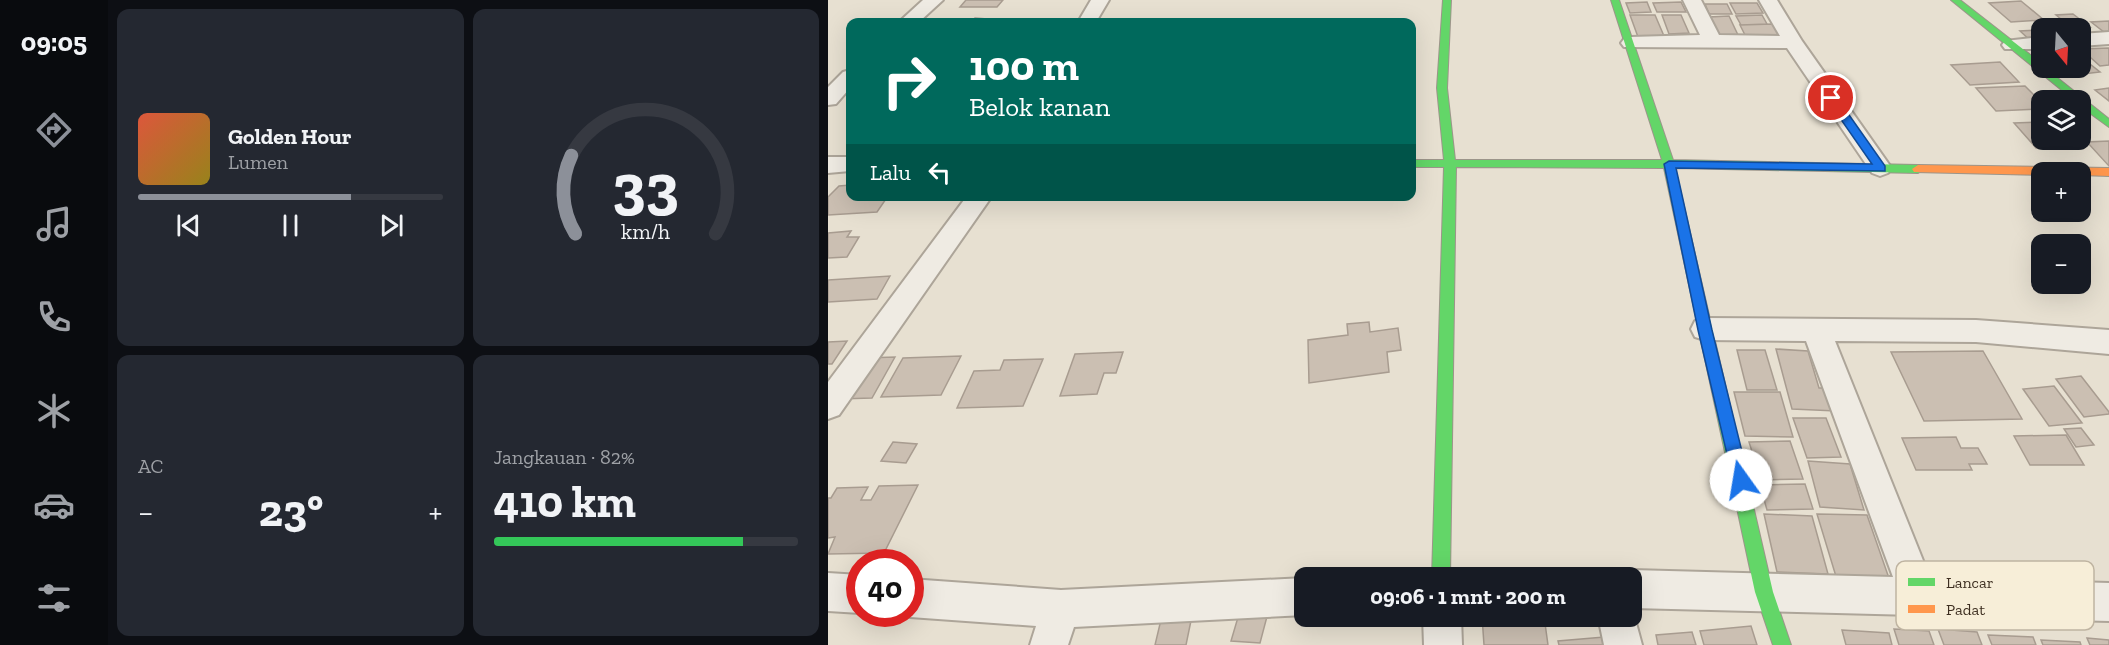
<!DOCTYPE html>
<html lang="id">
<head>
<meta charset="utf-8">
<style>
  body { margin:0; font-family:"Zilla Slab",serif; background:#242831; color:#f1f3f6; height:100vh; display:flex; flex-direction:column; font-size:22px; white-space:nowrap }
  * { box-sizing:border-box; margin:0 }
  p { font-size:20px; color:#9ea1a6 }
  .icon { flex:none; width:33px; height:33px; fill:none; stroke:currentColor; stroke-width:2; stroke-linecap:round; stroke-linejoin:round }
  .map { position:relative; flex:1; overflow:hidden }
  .sheet { display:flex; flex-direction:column; gap:9px; padding:9px; background:#0d0f14; width:720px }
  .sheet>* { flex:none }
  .guide { position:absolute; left:18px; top:18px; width:570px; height:183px; border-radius:12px; box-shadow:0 6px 24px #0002; background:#00695c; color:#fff; overflow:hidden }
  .needle { width:39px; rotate:162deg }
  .buttons { position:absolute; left:1203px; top:18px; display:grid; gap:12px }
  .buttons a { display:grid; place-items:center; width:60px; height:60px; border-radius:12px; background:#171b24; box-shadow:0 6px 24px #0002; font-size:30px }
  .speed { position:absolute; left:18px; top:549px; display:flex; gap:12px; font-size:30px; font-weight:700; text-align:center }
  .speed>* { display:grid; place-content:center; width:78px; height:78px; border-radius:50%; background:#171b24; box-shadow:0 6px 24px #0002; line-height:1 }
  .speed .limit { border:9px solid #d22; background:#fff; color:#111 }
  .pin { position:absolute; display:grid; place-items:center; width:51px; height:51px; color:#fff; margin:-26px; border:3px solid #fff; border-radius:50%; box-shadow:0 2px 6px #0007 }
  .me { position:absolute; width:66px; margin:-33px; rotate:347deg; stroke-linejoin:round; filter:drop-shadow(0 0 4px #0008) }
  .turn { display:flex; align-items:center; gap:21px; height:126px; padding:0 24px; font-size:27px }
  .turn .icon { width:78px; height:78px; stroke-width:2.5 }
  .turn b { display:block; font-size:42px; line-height:51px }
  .then { display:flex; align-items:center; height:57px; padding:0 24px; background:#0003; gap:12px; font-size:22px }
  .big { font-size:45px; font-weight:700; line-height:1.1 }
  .sheet .card { flex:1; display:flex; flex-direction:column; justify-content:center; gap:9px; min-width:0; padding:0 21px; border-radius:12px; background:#242831 }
  .sheet .dial { align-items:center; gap:0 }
  .dial svg { height:156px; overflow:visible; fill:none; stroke:#363941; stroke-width:7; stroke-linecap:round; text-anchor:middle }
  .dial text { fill:#f1f3f6; stroke:none }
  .song { display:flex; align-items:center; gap:18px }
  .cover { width:72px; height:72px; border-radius:9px; background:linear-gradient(135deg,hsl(10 70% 55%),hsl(50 70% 35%)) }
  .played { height:6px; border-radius:3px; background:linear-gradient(90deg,#8c9099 70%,#363941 70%) }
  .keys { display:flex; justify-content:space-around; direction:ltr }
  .heat { display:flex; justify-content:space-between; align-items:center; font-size:33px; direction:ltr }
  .charge { height:9px; border-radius:4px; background:linear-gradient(90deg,#34c759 82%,#363941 0) }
  .sheet .tiles { flex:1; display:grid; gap:9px; grid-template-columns:repeat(2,1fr) }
  .trip { position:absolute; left:466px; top:567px; width:348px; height:60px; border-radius:12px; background:#171b24; box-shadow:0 6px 24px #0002; font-weight:700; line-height:60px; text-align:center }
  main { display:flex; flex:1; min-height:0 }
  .tab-bar { display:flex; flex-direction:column; width:108px; justify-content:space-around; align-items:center; background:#090b0e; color:#9ea1a6 }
  .tab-bar .icon { width:42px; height:42px }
  .tab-bar .active { color:#8c9099 }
  .tab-bar b { font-size:27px; color:#f1f3f6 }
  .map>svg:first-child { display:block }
</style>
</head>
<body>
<main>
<nav class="tab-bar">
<b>09:05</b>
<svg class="icon active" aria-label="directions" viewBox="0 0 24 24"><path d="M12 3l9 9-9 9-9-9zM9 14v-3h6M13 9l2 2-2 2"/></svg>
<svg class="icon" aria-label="music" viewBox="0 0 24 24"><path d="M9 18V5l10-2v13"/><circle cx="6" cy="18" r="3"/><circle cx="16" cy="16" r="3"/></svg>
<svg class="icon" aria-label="phone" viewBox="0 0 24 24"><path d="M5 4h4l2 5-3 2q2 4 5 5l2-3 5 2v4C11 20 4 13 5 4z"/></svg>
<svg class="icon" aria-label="climate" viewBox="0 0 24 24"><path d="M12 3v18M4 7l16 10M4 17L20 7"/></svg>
<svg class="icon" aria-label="car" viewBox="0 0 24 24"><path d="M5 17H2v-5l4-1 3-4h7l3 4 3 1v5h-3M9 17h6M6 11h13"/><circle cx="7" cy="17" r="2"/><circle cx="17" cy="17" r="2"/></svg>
<svg class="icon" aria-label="filters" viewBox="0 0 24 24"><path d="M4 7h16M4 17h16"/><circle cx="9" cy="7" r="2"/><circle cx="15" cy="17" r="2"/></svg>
</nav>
<section class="sheet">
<div class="tiles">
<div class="card">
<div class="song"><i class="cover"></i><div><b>Golden Hour</b><p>Lumen</p></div></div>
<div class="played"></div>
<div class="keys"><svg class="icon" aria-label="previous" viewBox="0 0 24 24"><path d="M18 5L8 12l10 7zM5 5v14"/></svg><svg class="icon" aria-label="pause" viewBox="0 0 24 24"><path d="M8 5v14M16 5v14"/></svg><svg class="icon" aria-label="next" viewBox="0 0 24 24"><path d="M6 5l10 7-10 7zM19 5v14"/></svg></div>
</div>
<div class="card dial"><svg viewBox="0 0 100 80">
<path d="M14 69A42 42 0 1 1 86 69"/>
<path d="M14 69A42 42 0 0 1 12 29" stroke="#8c9099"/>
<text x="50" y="56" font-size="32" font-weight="700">33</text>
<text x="50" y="72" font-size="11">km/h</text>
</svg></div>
<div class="card"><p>AC</p>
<div class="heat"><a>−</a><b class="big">23°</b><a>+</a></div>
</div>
<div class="card"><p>Jangkauan · 82%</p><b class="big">410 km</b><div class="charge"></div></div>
</div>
</section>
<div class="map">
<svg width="1281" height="645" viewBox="0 0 1281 645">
  <rect width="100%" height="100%" fill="#e7e0d1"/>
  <path fill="#cbbfb2" stroke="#a89c90" stroke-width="1.5" d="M 138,0 L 175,0 L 169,7 L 132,7 Z
    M 1193,1 L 1216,20 L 1183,22 L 1161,3 Z
    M 819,2 L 823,12 L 802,13 L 798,3 Z
    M 853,2 L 858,12 L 829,12 L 825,3 Z
    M 902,3 L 929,3 L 935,13 L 908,14 Z
    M 877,4 L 899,4 L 904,14 L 881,14 Z
    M 1245,14 L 1262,27 L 1244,28 L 1228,15 Z
    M 802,15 L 827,15 L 836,36 L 810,37 Z
    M 834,15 L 853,15 L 861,33 L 841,34 Z
    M 934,15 L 939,24 L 913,25 L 908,16 Z
    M 901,16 L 910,35 L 890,35 L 881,17 Z
    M 147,18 L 161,19 L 157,22 L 118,22 L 121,20 L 142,22 Z
    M 1281,21 L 1281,32 L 1276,32 L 1263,22 Z
    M 945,24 L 952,37 L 918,37 L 912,25 Z
    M 1214,30 L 1214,41 L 1204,42 L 1192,31 Z
    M 1281,48 L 1281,65 L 1272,66 L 1253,49 Z
    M 1252,57 L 1253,57 L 1272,72 L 1246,75 L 1238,68 L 1252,68 Z
    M 1172,62 L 1191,82 L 1142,85 L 1123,65 Z
    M 1197,86 L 1214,103 L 1214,109 L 1168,111 L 1148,88 Z
    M 1281,88 L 1281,101 L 1267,90 Z
    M 1214,122 L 1214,140 L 1247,140 L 1253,146 L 1208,148 L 1186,123 Z
    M 1281,141 L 1281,166 L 1259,142 Z
    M 22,185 L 22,196 L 60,196 L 49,212 L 0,215 L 0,197 L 11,186 Z
    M 23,231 L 19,237 L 31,237 L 19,257 L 0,258 L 0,233 Z
    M 62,276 L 49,299 L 0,302 L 0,280 Z
    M 541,322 L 542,332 L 570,328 L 573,350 L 559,352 L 561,372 L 481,383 L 480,340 L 520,335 L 519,324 Z
    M 19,341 L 4,364 L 0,364 L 0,342 Z
    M 948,349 L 980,351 L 991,388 L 1001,388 L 1008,411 L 964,409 Z
    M 909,350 L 937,350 L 949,390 L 919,390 Z
    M 1155,351 L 1194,419 L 1096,421 L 1063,352 Z
    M 295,352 L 288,373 L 276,373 L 269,394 L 232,396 L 247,354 Z
    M 133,356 L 113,395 L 53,397 L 75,358 Z
    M 67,357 L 44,398 L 11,399 L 36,358 Z
    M 215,359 L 195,406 L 129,408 L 146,371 L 172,370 L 176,360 Z
    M 1253,376 L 1281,412 L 1281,414 L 1256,417 L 1228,379 Z
    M 1226,386 L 1254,423 L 1221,426 L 1195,389 Z
    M 906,392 L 952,392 L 965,437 L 917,436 Z
    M 965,418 L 998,418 L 1013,457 L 979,458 Z
    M 1253,428 L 1266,445 L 1248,447 L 1236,429 Z
    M 1238,435 L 1256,465 L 1202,465 L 1186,436 Z
    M 1128,437 L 1133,448 L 1150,448 L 1159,464 L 1141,464 L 1144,470 L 1088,470 L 1074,438 Z
    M 962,441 L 975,479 L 933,480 L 921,442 Z
    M 65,442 L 89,444 L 78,463 L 53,461 Z
    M 980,461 L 1022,464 L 1036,510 L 992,507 Z
    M 977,484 L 985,509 L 939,510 L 932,485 Z
    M 90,485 L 56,553 L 0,554 L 7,537 L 0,538 L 0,498 L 3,498 L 9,488 L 40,487 L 33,500 L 43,500 L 51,486 Z
    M 936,514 L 984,516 L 1000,574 L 949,572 Z
    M 989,514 L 1039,515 L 1063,584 L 1010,583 Z
    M 366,606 L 358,645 L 327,645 L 336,607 Z
    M 413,607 L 441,609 L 432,643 L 403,641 Z
    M 654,616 L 716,616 L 720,645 L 656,645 Z
    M 923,626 L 929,645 L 876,645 L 872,631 Z
    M 1066,629 L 1101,631 L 1106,645 L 1071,645 Z
    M 1110,629 L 1149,632 L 1154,645 L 1116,645 Z
    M 1014,630 L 1061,633 L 1064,645 L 1018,645 Z
    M 864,632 L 868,645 L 830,645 L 828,635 Z
    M 1160,635 L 1205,637 L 1208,645 L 1164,645 Z
    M 776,637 L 777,645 L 731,645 L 730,641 Z
    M 1259,638 L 1281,640 L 1281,645 L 1262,645 Z
    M 1213,640 L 1252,642 L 1253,645 L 1215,645 Z"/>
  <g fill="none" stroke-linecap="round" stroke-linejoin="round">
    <g stroke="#ada599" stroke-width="4">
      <path id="street" d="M 95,0 L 115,0 L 91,22 L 71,22 Z
        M 263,0 L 281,0 L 268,22 L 250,22 Z
        M 855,0 L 873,0 L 891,35 L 952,36 L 931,0 L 949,0 L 974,41 L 1060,163 L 1064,168 L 1060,173 L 1052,176 L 1044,173 L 959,48 L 796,47 L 793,43 L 796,39 L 803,37 L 872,35 Z
        M 1281,32 L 1281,44 L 1252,46 L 1252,34 Z
        M 1214,37 L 1214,49 L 1177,49 L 1174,45 L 1177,41 Z
        M 22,70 L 22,88 L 8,104 L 0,105 L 0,87 L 15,72 Z
        M 0,157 L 22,157 L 22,171 L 0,173 Z
        M 139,196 L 164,196 L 11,415 L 0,419 L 0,382 Z
        M 877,318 L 1148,320 L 1281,330 L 1281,354 L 1148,342 L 1007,341 L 1102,578 L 1281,583 L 1281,621 L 1097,616 L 1092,618 L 1086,615 L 804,608 L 814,645 L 776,645 L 770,616 L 804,616 L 804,578 L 790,578 L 804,570 L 1065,577 L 978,341 L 877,340 L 867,337 L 863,329 L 867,321 Z
        M 0,573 L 32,575 L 32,613 L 0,611 Z
        M 477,578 L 477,615 L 246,627 L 240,645 L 202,645 L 208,626 L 82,617 L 74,614 L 82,614 L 82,579 L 233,590 Z
        M 595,616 L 633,616 L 634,645 L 596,645 Z"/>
    </g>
    <g stroke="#9c958a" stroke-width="2">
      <path id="fast" d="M 615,0 L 623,0 L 619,88 L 627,160 L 834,160 L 783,0 L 791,0 L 845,160 L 1090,165 L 1096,169 L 1090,173 L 847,168 L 945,592 L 963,645 L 945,645 L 927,592 L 836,168 L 628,167 L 622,578 L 604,578 L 616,167 L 584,167 L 584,160 L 616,160 L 609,88 Z
        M 1123,0 L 1132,0 L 1214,64 L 1214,68 L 1217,68 L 1281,119 L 1281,127 L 1252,106 L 1252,100 L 1246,100 Z"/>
    </g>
    <g stroke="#9c958a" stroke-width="2">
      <path id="slow" d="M 1090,165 L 1281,168 L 1281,176 L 1252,175 L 1252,172 L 1214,172 L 1214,175 L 1086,172 L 1084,169 Z"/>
    </g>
    <use href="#street" fill="#efebe3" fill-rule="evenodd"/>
    <use href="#fast" fill="#63d668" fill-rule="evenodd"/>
    <use href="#slow" fill="#ff974d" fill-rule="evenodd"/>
  </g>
  <path fill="#1a73e8" stroke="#114b97" stroke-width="1.5" d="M 1003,94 L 1007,95 L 1057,166 L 1057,171 L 848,168 L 884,330 L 921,480 L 919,485 L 913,487 L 907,485 L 905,480 L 870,330 L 836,164 L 841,161 L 1044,164 L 998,98 Z"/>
  <rect x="1068" y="561" width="198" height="69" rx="9" fill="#f7eed8" stroke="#bfb4a1" stroke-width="1.5"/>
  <rect x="1080" y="578" width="27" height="8" fill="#63d668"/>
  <rect x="1080" y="605" width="27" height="8" fill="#ff974d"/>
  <g font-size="16" fill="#3d2e20">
    <text x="1118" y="588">Lancar</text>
    <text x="1118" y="615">Padat</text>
  </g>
</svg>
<div class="buttons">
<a><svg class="needle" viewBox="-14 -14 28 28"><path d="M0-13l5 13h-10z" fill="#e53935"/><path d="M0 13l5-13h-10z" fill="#9ea1a6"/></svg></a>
<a><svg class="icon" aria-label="layers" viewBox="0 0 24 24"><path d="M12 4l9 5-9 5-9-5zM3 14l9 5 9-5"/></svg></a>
<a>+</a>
<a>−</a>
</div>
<div class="speed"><div class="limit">40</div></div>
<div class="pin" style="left:1003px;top:98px;background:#d93025"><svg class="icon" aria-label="arrive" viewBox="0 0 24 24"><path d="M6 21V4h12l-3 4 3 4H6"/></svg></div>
<svg class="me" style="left:913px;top:480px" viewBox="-20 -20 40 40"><circle r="19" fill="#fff"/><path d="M0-13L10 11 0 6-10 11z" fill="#1a73e8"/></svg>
<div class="trip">09:06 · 1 mnt · 200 m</div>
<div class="guide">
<div class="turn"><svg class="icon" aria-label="right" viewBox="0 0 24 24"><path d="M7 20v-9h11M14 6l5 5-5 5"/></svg><div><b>100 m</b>Belok kanan</div></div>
<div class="then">Lalu<svg class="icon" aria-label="left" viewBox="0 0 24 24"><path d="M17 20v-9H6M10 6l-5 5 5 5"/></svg></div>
</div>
</div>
</main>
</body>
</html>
